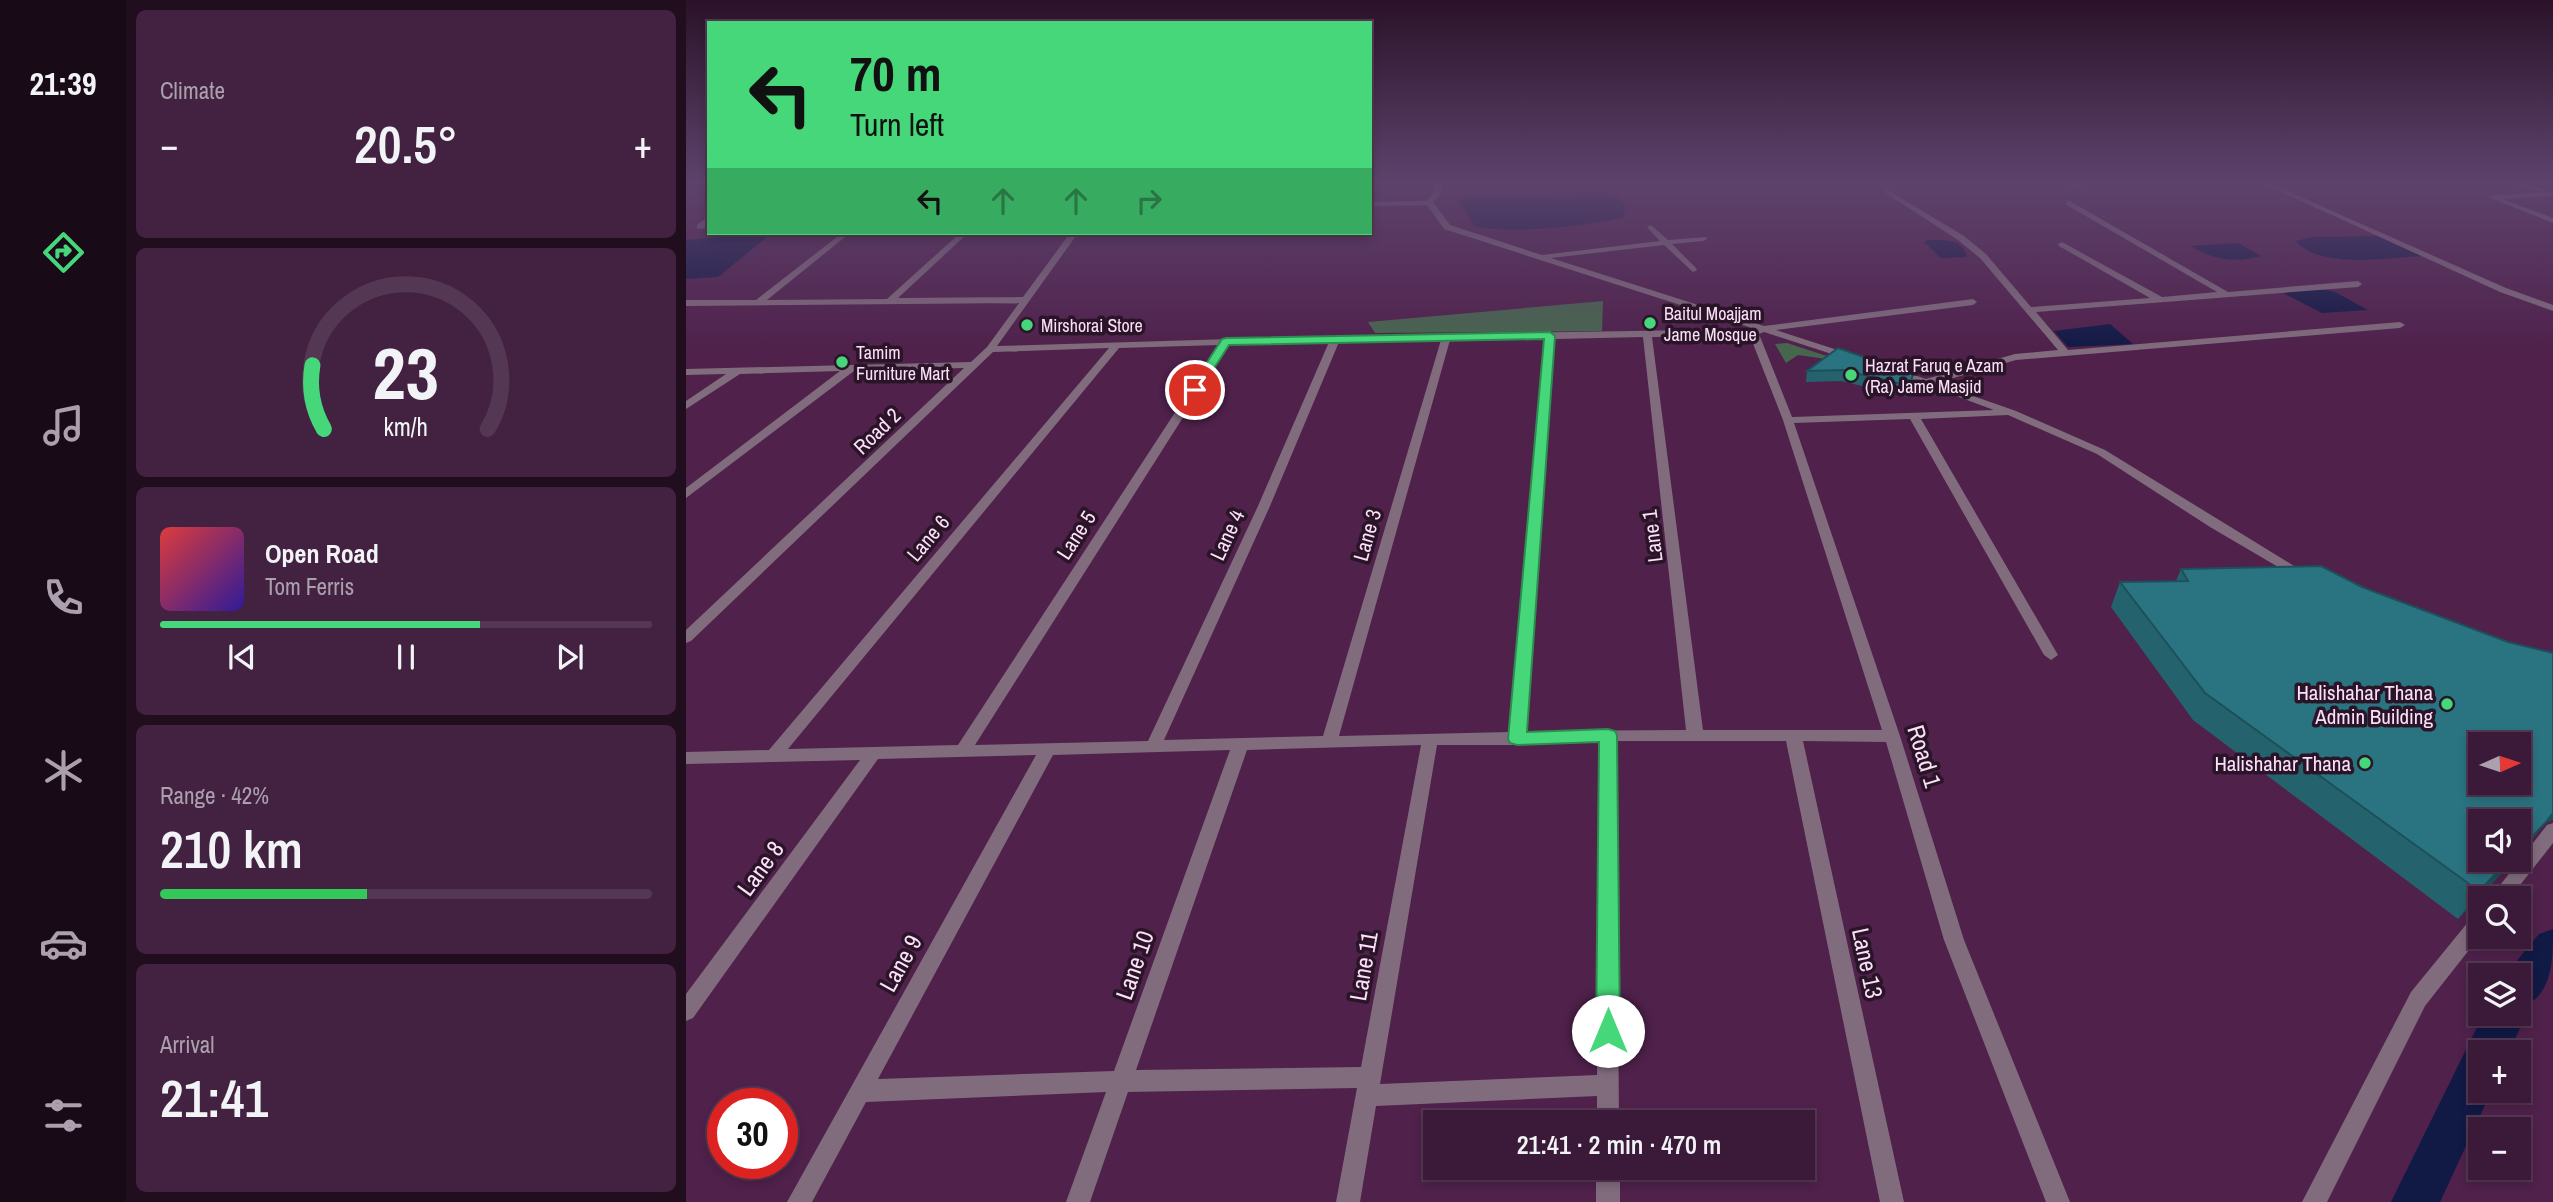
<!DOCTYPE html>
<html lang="en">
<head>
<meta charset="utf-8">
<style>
  body { margin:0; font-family:"Archivo Narrow",sans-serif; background:#422240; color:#f1f3f6; height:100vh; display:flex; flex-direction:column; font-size:26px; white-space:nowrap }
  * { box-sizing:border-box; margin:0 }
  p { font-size:23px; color:#aca0ae }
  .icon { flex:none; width:38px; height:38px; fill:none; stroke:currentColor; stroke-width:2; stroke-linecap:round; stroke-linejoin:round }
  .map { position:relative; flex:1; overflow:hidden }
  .side { display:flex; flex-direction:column; gap:10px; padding:10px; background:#200e1f; width:560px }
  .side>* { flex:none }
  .banner { position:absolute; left:21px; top:21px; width:665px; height:214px; border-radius:0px; box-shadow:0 4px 10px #0003,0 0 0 2px #543853; background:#45d77a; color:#111; overflow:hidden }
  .needle { width:46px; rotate:87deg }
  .tools { position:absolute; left:1782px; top:732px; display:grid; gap:14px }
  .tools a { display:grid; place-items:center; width:63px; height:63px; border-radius:0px; background:#3b1938; box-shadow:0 4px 10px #0003,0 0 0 2px #543853; font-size:35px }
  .speed { position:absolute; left:21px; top:1088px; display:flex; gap:14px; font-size:35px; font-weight:700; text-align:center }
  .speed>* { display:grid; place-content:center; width:91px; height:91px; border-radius:50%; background:#3b1938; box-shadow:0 4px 10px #0003,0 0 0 2px #543853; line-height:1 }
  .speed .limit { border:10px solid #d22; background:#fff; color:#111 }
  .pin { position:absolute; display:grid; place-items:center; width:60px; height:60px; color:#fff; margin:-30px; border:4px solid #fff; border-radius:50%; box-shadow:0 2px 7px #0007 }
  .me { position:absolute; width:77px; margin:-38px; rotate:0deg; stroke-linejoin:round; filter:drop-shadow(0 0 5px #0008) }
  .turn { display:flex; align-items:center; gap:24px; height:147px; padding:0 28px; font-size:32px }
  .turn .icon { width:91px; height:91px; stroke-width:2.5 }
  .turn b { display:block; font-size:49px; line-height:60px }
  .lanes { display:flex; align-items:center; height:66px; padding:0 28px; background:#0003; justify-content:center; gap:35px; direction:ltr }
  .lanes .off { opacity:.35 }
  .big { font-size:52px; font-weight:600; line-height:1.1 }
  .side .tile { flex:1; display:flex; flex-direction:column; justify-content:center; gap:10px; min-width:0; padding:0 24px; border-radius:10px; background:#422240 }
  .side .dial { align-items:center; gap:0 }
  .dial svg { height:182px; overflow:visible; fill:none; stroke:#543853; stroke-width:7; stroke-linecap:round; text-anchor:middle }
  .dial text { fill:#f1f3f6; stroke:none }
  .song { display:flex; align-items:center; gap:21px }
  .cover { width:84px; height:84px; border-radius:10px; background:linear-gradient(135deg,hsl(0 70% 55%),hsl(250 70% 35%)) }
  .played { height:7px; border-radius:4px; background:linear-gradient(90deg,#45d77a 65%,#543853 65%) }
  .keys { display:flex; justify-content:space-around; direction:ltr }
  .heat { display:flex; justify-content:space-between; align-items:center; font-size:38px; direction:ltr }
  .charge { height:10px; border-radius:5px; background:linear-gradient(90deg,#34c759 42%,#543853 0) }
  .trip { position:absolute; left:737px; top:1110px; width:392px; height:70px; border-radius:0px; background:#3b1938; box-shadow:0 4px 10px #0003,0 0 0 2px #543853; font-weight:600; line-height:70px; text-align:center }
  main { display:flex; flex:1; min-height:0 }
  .tab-bar { display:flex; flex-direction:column; width:126px; justify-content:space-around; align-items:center; background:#180a16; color:#aca0ae }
  .tab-bar .icon { width:49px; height:49px }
  .tab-bar .selected { color:#45d77a }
  .tab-bar b { font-size:32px; color:#f1f3f6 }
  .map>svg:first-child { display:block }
</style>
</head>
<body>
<main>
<nav class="tab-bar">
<b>21:39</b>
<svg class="icon selected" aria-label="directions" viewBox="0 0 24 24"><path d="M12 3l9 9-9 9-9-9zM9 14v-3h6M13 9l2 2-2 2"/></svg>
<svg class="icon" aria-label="music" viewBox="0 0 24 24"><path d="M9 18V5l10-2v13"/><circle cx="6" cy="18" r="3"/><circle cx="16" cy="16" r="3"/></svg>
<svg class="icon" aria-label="phone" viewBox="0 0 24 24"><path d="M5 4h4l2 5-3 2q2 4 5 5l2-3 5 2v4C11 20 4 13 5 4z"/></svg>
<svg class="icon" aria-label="climate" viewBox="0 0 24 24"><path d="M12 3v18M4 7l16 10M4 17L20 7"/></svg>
<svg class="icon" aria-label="car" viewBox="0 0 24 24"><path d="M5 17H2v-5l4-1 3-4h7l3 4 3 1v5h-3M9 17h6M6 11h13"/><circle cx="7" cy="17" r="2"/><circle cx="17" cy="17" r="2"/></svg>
<svg class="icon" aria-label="filters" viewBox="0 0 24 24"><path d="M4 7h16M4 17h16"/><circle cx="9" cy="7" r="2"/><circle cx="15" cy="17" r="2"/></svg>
</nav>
<section class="side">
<div class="tile"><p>Climate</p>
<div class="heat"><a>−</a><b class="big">20.5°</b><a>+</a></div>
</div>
<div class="tile dial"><svg viewBox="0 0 100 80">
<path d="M14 69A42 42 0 1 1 86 69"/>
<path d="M14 69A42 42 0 0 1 9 41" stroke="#45d77a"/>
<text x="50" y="56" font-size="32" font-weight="700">23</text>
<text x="50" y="72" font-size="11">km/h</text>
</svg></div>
<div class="tile">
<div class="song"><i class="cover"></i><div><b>Open Road</b><p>Tom Ferris</p></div></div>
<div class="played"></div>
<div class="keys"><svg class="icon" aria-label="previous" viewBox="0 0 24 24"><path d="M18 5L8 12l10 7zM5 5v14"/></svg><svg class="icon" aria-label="pause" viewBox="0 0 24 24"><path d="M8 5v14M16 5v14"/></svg><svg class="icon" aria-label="next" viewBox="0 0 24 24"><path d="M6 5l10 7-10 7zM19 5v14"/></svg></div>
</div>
<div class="tile"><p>Range · 42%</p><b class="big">210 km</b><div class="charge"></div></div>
<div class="tile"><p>Arrival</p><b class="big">21:41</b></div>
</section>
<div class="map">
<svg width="1867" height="1202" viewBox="0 0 1867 1202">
  <rect width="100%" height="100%" fill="#4f214b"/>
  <path fill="#47664e" d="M 917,301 L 916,331 L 689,333 L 682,322 Z
    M 1101,343 L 1144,357 L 1140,359 L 1112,355 L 1100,363 L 1089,344 Z"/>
  <path fill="#111945" d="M 915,192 L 929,195 L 939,204 L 938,217 C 903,226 822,235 789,226 L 773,202 L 782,197 Z
    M 86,233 L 32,277 L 0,279 L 0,240 Z
    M 1691,236 L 1735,256 C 1702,258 1633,269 1610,241 L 1626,237 Z
    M 1241,240 C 1257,240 1277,238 1281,257 L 1255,258 L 1238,242 Z
    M 1552,243 L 1575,256 C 1550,263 1526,260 1505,246 Z
    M 1635,288 L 1651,293 L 1682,310 L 1636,313 L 1593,291 Z
    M 1424,324 L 1447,344 L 1382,347 L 1368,331 Z"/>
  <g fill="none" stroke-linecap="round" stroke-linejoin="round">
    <path fill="#111945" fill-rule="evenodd" d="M 1867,929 C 1867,958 1867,994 1838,1006 L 1841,1013 L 1823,1052 L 1794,1052 L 1794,1090 L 1806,1090 L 1754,1202 L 1705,1202 L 1798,1013 L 1832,1013 L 1832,975 L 1819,975 L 1853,934 Z"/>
    <path fill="#816c7d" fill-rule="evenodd" d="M 749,182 L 755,182 L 756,192 L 747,202 L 764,225 L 856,255 L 974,241 L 961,227 L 965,225 L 982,240 L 1020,237 L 1021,239 L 1017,241 L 986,244 L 1010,268 L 1011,270 L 1007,272 L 978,245 L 865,258 L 1078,326 L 1287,299 L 1291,302 L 1287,305 L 1090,330 L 1167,355 L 1167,359 L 1164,360 L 1078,332 L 1073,334 L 1106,417 L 1308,410 L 1205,372 L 1210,369 L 1240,379 L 1329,354 L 1372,350 L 1294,258 L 1272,240 L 1198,192 L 1200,189 L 1278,236 L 1300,254 L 1345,307 L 1464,298 L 1373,246 L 1372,244 L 1376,242 L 1476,297 L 1531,292 L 1379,204 L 1382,200 L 1542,292 L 1672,281 L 1676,284 L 1672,287 L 1350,312 L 1382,350 L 1714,322 L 1719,325 L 1714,328 L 1330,360 L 1250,383 L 1330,411 L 1419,450 L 1623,575 L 1616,579 L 1611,578 L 1524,527 L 1411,454 L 1322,415 L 1235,419 L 1372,655 L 1365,660 L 1358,655 L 1224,419 L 1108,423 L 1214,736 L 1278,940 L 1384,1202 L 1360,1202 L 1258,940 L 1200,742 L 1117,741 L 1218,1202 L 1194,1202 L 1100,741 L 930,741 L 933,1122 L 911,1122 L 911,1096 L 690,1106 L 674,1202 L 650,1202 L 671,1088 L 442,1092 L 404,1202 L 380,1202 L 420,1092 L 180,1102 L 126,1202 L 101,1202 L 350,755 L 192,759 L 7,1018 L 0,1021 L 0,994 L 174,760 L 0,764 L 0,752 L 83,750 L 423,348 L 307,352 L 5,641 L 0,643 L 0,630 L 278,368 L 168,371 L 0,498 L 0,488 L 154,371 L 54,374 L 0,409 L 0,401 L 40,374 L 0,375 L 0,369 L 285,362 L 301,347 L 333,303 L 0,306 L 0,300 L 70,300 L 156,233 L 164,233 L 81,300 L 201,299 L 274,233 L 282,233 L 212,298 L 337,297 L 384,233 L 392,233 L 311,346 L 649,336 L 1069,329 L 758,229 L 741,205 L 684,206 L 684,202 L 740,201 L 749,192 ZM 1064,336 L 1097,420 L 1196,730 L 1017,730 L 966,337 ZM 957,337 L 1000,730 L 840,731 L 869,339 ZM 859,339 L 823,732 L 653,736 L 764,340 ZM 755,340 L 637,736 L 478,740 L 584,506 L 653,342 ZM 643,342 L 572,506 L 462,741 L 289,745 L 543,345 ZM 533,345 L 272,745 L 102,749 L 433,348 ZM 914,741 L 911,1075 L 694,1084 L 751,745 L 831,745 ZM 735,745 L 675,1067 L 450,1070 L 561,750 ZM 544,750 L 428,1071 L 192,1079 L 367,755 Z
      M 1379,182 L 1386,182 L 1396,188 L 1391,189 Z
      M 1574,182 L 1581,182 L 1820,288 L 1867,305 L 1867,311 L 1814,292 Z
      M 1824,182 L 1833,182 L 1859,190 L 1856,192 Z
      M 1867,192 L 1867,196 L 1816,199 L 1867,218 L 1867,223 L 1802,197 L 1806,195 Z
      M 20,218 L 23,218 L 23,228 L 11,229 L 11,225 Z
      M 1867,823 L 1867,843 L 1824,898 L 1804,898 L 1861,825 Z
      M 1794,914 L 1794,936 L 1739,1006 L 1641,1202 L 1616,1202 L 1725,992 L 1787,916 Z
      M 910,1167 L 934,1167 L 934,1202 L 910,1202 Z"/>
  </g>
  <path fill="#24636e" d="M 1152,348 L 1227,374 L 1222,397 L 1155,381 L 1120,382 L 1121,371 Z
    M 1495,569 L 1859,823 L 1837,851 L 1794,859 L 1829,859 L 1772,919 L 1507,720 L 1425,607 L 1434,582 L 1490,581 Z"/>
  <path fill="#1d505a" d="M 1867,813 L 1867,820 L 1859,823 L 1832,856 L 1832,851 Z
    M 1824,859 L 1829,859 L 1772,919 L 1793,891 Z"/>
  <path fill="#2a7380" stroke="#1d505a" stroke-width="2" fill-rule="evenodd" d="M 1152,348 L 1227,374 L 1224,386 L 1157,370 L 1121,371 Z
    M 1635,566 L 1676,587 L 1822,642 L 1867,653 L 1867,813 L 1859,823 L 1832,851 L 1832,821 L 1794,821 L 1794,859 L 1824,859 L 1793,891 L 1519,693 L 1434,582 L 1502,581 L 1495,569 ZM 1794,744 L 1832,744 L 1832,782 L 1794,782 Z"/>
  <linearGradient id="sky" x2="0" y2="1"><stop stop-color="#2b1229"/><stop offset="0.52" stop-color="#5d436c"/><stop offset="1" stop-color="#5d436c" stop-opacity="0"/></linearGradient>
  <rect width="1867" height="350" fill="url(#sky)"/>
  <path fill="#45d77a" stroke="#2d8c4f" stroke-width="2" d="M 864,332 L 869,336 L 841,732 L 922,729 L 929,731 L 931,735 L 934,1031 L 931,1039 L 922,1043 L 913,1039 L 910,1031 L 913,742 L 831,745 L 824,743 L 822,739 L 858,339 L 543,345 L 513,392 L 503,390 L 536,339 L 540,338 Z"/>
  <g fill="#45d77a" stroke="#291527" stroke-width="2.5">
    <circle cx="964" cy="323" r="7"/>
    <circle cx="341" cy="325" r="7"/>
    <circle cx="156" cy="362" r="7"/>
    <circle cx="1165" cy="375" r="7"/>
    <circle cx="1761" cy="704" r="7"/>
    <circle cx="1679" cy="763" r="7"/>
  </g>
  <g text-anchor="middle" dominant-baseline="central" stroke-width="7" stroke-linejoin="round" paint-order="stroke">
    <g font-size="18" fill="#fcdff8" stroke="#291527" text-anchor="start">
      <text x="978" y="313">Baitul Moajjam<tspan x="978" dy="21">Jame Mosque</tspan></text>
      <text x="355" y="325">Mirshorai Store</text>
      <text x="170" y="352">Tamim<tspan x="170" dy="21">Furniture Mart</tspan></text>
      <text x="1179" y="365">Hazrat Faruq e Azam<tspan x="1179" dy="21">(Ra) Jame Masjid</tspan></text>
    </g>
    <g font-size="21" fill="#fcdff8" stroke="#291527">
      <text transform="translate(191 431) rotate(-44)">Road 2</text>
      <text transform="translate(390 535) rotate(-57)">Lane 5</text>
      <text transform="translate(541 535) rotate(-65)">Lane 4</text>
      <text transform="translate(681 535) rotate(-74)">Lane 3</text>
      <text transform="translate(966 536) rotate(-97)">Lane 1</text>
      <text transform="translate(242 538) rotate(-50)">Lane 6</text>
    </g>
    <g font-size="21" fill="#fcdff8" stroke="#291527" text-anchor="end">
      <text x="1747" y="692">Halishahar Thana<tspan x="1747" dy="24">Admin Building</tspan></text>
      <text x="1665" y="763">Halishahar Thana</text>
    </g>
    <g font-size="24" fill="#fcdff8" stroke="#291527">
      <text transform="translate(1239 756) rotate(73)">Road 1</text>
      <text transform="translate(74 868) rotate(-54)">Lane 8</text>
      <text transform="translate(214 963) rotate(-61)">Lane 9</text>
      <text transform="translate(1182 963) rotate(78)">Lane 13</text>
      <text transform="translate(448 965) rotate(-71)">Lane 10</text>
      <text transform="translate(677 966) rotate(-80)">Lane 11</text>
    </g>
  </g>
</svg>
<div class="tools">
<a><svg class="needle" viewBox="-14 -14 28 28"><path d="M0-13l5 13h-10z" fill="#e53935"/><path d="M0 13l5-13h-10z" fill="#aca0ae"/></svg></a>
<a><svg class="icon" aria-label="sound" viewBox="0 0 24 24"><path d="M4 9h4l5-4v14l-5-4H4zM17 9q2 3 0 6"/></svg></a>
<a><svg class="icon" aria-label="search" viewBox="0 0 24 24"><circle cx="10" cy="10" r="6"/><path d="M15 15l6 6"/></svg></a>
<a><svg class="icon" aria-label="layers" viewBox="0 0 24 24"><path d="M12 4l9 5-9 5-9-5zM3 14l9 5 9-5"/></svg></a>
<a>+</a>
<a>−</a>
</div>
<div class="speed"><div class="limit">30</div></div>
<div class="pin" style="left:509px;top:390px;background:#d93025"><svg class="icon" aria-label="arrive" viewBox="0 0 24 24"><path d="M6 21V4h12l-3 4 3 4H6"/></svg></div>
<svg class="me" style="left:922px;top:1031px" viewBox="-20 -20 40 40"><circle r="19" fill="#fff"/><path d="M0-13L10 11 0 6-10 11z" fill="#45d77a"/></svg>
<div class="trip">21:41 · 2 min · 470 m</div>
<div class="banner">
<div class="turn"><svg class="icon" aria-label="left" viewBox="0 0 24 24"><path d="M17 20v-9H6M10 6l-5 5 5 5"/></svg><div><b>70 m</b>Turn left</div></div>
<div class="lanes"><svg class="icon" aria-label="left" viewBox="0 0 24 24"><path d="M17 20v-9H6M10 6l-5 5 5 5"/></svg><svg class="icon off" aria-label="ahead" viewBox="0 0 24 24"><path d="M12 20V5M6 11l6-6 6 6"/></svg><svg class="icon off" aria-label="ahead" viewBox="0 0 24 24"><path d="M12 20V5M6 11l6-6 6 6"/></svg><svg class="icon off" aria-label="right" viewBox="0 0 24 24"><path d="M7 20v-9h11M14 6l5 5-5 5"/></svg></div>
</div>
</div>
</main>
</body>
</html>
